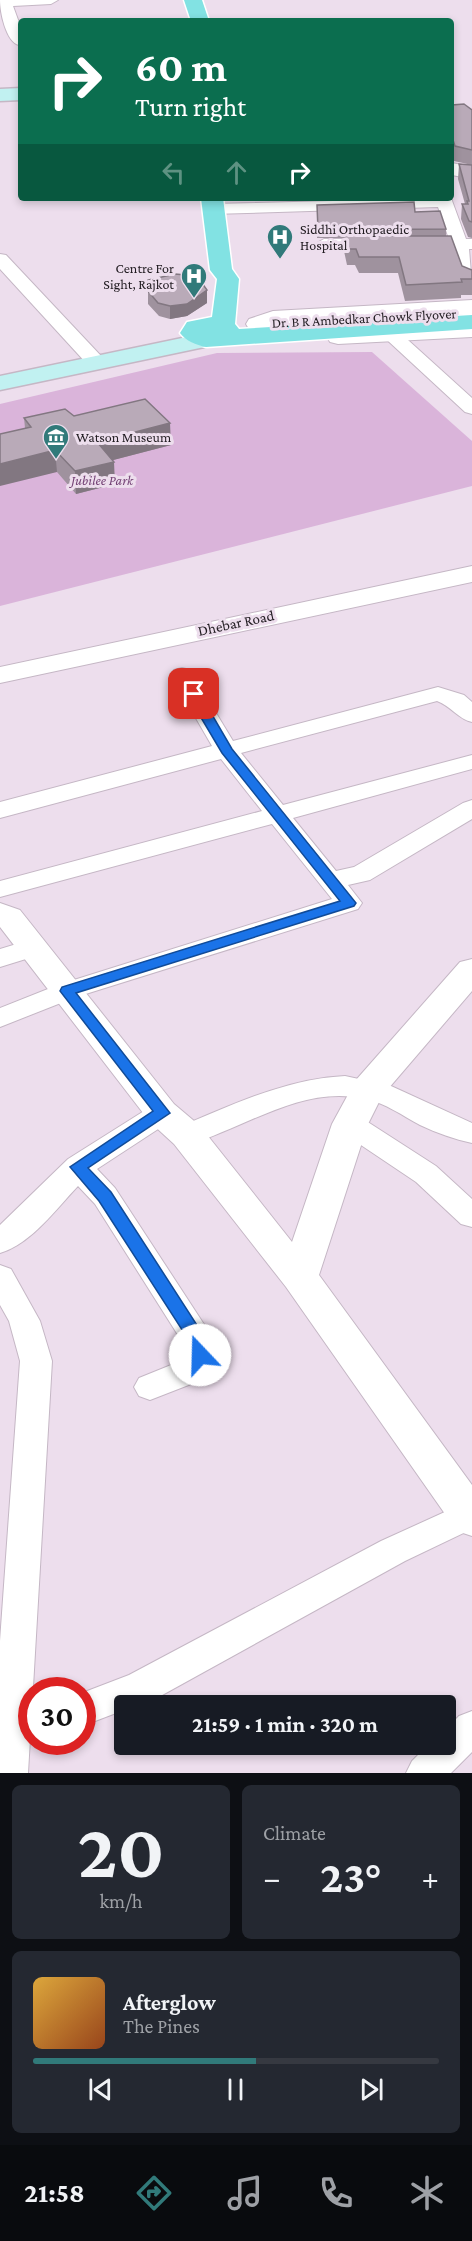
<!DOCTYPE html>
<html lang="en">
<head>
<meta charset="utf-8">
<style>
  body { margin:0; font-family:"Crimson Pro",serif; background:#242831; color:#f1f3f6; height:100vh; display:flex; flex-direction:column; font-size:22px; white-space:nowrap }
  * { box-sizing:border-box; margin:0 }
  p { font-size:20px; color:#9ea1a6 }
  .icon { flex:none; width:33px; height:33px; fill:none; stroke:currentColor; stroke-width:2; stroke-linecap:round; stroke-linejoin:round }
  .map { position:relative; height:1773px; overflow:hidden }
  .sheet { display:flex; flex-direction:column; gap:12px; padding:12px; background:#0d0f14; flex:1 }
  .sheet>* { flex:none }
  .banner { position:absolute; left:18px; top:18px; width:436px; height:183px; border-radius:6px; box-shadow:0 3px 9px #0003; background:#0b6e4f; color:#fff; overflow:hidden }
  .speed { position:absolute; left:18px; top:1677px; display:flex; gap:12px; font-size:30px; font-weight:700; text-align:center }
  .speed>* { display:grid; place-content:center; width:78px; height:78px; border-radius:50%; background:#171b24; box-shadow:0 3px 9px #0003; line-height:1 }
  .speed .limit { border:9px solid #d22; background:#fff; color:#111 }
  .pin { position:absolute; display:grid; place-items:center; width:51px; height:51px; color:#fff; margin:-26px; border-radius:12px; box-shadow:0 3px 9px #0006 }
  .me { position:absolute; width:66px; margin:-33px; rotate:339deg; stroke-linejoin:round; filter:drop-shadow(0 0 4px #0008) }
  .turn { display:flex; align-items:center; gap:21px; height:126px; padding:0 18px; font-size:27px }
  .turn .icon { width:78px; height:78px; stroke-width:2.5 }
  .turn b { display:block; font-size:42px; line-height:51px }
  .lanes { display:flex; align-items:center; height:57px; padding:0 18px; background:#0003; justify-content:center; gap:30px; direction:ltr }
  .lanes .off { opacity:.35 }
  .big { font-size:45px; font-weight:700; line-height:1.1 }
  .sheet .widget { flex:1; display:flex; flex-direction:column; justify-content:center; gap:9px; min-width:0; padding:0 21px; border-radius:9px; background:#242831 }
  .sheet .dial { align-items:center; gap:0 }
  .dial b { font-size:78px; line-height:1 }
  .song { display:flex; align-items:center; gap:18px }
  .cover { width:72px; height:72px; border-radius:9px; background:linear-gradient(135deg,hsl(40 70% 55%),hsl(20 70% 35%)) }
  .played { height:6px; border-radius:3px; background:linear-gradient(90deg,#317a7a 55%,#363941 55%) }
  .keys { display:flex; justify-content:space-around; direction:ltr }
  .heat { display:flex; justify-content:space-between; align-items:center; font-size:33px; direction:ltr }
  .sheet .tiles { flex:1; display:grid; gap:12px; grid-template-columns:1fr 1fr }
  .widget:last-child { grid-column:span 2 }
  .trip { position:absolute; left:114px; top:1695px; width:342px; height:60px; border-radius:6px; background:#171b24; box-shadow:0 3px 9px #0003; font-weight:700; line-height:60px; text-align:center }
  .menu { display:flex; height:96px; justify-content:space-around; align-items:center; background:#090b0e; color:#9ea1a6 }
  .menu .icon { width:42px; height:42px }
  .menu .selected { color:#317a7a }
  .menu b { font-size:27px; color:#f1f3f6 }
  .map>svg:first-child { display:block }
</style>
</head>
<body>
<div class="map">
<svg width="472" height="1773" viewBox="0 0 472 1773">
  <rect width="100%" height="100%" fill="#eddeed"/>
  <path fill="#dab4da" d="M 372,352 L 472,441 L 472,486 L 0,606 L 0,404 L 217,353 Z"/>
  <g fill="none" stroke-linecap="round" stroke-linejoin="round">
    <g stroke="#c5b7c5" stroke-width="2">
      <path id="minor" d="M 0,0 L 58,0 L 51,4 L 13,6 L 21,28 L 19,45 C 6,42 0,12 0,0 Z
        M 451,198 L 466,239 L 472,239 L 472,249 L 469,249 L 472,286 L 463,281 L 452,250 L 421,250 L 412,245 L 421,240 L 449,239 L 438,207 L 212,214 L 204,209 L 212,204 Z
        M 324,239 L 379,239 L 388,244 L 379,249 L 318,248 L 315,244 Z
        M 0,254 L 6,255 L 102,357 L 104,361 L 102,365 L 88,365 L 0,269 Z
        M 392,330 L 398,331 L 472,398 L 472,414 L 465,412 L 386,339 L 383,335 Z
        M 182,668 L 190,670 L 233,741 L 438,687 L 464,695 L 472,702 L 472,722 C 458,719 451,706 437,701 L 241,753 L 283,805 L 472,755 L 472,769 L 293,818 L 336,871 L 354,867 L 463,803 L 472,800 L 472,819 L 370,880 L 348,885 L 362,903 L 358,909 L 76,997 L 0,1027 L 0,1008 L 58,985 L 332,899 L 272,824 L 0,897 L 0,881 L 262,811 L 221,759 L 0,818 L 0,802 L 212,746 L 171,675 L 174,670 Z
        M 33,939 L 42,942 L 46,948 L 42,954 L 0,967 L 0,949 Z
        M 345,1076 L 391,1086 L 472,1123 L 472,1143 C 454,1139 437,1133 420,1125 C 403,1116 385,1103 366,1099 C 302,1084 246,1128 187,1145 L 177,1142 L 173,1135 L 177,1128 C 232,1105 285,1079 345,1076 Z
        M 162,1103 L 172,1106 L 176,1113 L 172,1120 L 97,1169 L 115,1188 L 209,1332 L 216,1355 L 204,1379 L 150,1400 L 139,1396 L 134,1387 L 139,1378 L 181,1361 L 184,1355 L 183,1343 L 95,1204 L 78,1186 C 56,1209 31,1244 0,1253 L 0,1225 L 68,1159 L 152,1106 Z
        M 350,1114 L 360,1117 L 436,1166 L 472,1199 L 472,1227 L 461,1224 L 416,1182 L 340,1131 L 336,1124 L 340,1117 Z
        M 0,1265 L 11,1269 L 40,1321 L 52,1361 L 28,1773 L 0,1773 L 0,1641 L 20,1361 L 9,1321 L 0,1305 Z
        M 469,1501 L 472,1502 L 472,1529 L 405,1561 L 155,1699 L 137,1706 L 124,1706 L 124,1710 L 82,1726 L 82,1693 L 129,1675 L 381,1541 Z
        M 472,1711 L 472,1752 L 451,1773 L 406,1773 L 412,1761 L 429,1744 L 446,1744 L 446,1729 L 459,1716 Z"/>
    </g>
    <g stroke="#c5b7c5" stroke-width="2">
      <path id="tertiary" d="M 452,163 L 472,167 L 472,179 L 452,175 Z
        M 472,300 L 472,314 L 276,325 L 257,331 L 249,329 L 246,324 L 249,319 L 273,311 Z
        M 472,323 L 472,337 L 338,344 L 330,342 L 327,337 L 330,332 L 338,330 Z
        M 472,566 L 472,582 L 0,683 L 0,667 Z
        M 0,903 L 20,910 L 174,1104 L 200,1126 L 292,1242 L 332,1124 L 356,1080 L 460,962 L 472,959 L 472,991 L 382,1096 L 368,1124 L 319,1275 L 472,1485 L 472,1536 L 457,1531 L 286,1287 L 174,1144 L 150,1122 L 0,927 Z"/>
    </g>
    <g stroke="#c5b7c5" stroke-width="3">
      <path id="secondary" d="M 21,88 L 21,100 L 0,101 L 0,89 Z
        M 206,333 L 214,335 L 218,340 L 214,345 L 0,390 L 0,376 Z"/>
    </g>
    <g stroke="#fff" stroke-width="3">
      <path id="primary" d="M 184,0 L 202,0 L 209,21 L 191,21 Z
        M 201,198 L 223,198 L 232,269 L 239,279 L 235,324 L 239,329 L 472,315 L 472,329 L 206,347 C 196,345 186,341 180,333 L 187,322 L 212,317 L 217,279 L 210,270 Z"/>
    </g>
    <use href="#minor" fill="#fff" fill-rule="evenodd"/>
    <use href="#tertiary" fill="#fff" fill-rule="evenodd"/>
    <use href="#secondary" fill="#c1f1f1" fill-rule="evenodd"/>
    <use href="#primary" fill="#82e2e3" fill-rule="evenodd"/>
  </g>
  <path fill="#9f929e" d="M 452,105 L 472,110 L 472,165 L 454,161 L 452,155 Z
    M 459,164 L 472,165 L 472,238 L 468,237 L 461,219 L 462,204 L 465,204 L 458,179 Z
    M 316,198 L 361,198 L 317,199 Z
    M 317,205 L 415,212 L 446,229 L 446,236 L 462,266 L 472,270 L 472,295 L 461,295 L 461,298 L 405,301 L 398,273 L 359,273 L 355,265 L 347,265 L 344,251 L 345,238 L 317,238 Z
    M 148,280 L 207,303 L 187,316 L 170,319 L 159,316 L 148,304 Z
    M 74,416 L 171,445 L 113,460 L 115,484 L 76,494 L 57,472 L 25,428 L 24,418 Z"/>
  <path fill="#827781" d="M 207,290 L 207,303 L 187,316 L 170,319 L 170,306 Z
    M 170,423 L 171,445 L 98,464 L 97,442 Z
    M 55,450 L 57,472 L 0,486 L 0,464 Z
    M 114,462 L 115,484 L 76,494 L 75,471 Z"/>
  <path fill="#b9aab8" stroke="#827781" stroke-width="1.5" d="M 464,104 L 472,110 L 472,150 L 455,146 L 453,140 L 452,141 L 452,105 Z
    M 459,164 L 472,165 L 472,222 L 469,221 L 462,204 L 468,204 L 467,201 L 469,201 Z
    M 414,202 L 415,212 L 440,211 L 446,229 L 318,230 L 317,205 Z
    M 345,236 L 451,236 L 462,266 L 472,270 L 472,279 L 461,279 L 462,282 L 406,285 L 399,257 L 359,257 L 356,249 L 347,249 Z
    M 175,274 L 197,276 L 207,290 L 187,304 L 170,306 L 158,303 L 148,291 L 148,280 Z
    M 145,399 L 170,423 L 97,442 L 114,462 L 75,471 L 55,450 L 0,464 L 0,434 L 31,427 L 24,418 L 65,409 L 74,416 Z"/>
  <path fill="#1a73e8" stroke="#114b97" stroke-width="1.5" d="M 194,690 L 200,694 L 232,749 L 356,903 L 354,906 L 76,993 L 170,1113 L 88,1168 L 111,1192 L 204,1336 L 209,1355 L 206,1360 L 194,1360 L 190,1342 L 99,1201 L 70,1167 L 153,1111 L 60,991 L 62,987 L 340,901 L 222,753 L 187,694 Z"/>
  <defs>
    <g id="hospital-pin" transform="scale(1.35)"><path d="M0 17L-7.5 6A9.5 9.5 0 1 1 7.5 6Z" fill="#317a7a" stroke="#eddeed"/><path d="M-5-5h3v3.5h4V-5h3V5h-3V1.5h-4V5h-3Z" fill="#fff"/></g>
    <g id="museum-pin" transform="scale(1.35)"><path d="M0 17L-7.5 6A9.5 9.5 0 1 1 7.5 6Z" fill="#317a7a" stroke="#eddeed"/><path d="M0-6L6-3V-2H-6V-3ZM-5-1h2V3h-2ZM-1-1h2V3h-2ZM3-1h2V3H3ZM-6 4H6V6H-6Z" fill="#fff"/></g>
  </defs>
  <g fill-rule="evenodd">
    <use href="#hospital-pin" x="280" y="237"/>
    <use href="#hospital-pin" x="194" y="276"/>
    <use href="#museum-pin" x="56" y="437"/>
  </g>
  <g text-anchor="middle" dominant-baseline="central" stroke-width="6" stroke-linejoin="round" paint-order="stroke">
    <g font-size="14" fill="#201b20" stroke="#eddeed" text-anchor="start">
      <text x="300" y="229">Siddhi Orthopaedic<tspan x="300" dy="16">Hospital</tspan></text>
      <text x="174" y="268" text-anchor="end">Centre For<tspan x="174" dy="16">Sight, Rajkot</tspan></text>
      <text x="76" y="437">Watson Museum</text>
    </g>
    <g font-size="14" fill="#201b20" stroke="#eddeed">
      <text transform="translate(364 318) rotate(-3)">Dr. B R Ambedkar Chowk Flyover</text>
    </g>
    <g font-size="14" font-style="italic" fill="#744275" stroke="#eddeed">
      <text x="102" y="480">Jubilee Park</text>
    </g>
    <g font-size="15" fill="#201b20" stroke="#eddeed">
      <text transform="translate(236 623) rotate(-12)">Dhebar Road</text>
    </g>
  </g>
</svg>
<div class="speed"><div class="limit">30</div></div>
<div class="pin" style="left:194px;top:694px;background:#d93025"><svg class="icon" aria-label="arrive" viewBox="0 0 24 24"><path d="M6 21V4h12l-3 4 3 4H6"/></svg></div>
<svg class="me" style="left:200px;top:1355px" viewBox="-20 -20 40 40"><circle r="19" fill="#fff"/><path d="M0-13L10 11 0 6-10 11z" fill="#1a73e8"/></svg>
<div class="trip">21:59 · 1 min · 320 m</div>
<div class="banner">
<div class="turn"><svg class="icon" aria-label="right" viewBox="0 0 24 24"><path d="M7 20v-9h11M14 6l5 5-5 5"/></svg><div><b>60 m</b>Turn right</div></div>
<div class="lanes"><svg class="icon off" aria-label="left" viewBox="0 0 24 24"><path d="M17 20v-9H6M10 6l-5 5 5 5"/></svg><svg class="icon off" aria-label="ahead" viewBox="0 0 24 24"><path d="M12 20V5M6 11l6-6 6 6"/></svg><svg class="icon" aria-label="right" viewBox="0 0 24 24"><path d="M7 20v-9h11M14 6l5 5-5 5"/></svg></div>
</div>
</div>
<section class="sheet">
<div class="tiles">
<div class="widget dial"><b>20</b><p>km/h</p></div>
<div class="widget"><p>Climate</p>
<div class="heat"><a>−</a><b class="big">23°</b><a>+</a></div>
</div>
<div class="widget">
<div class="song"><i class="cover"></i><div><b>Afterglow</b><p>The Pines</p></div></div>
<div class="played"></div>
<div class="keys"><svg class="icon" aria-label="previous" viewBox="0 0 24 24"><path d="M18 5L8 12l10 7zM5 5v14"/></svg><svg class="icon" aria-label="pause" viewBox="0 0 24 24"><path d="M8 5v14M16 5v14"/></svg><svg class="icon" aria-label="next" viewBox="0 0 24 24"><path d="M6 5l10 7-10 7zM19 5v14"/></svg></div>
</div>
</div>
</section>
<nav class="menu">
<b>21:58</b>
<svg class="icon selected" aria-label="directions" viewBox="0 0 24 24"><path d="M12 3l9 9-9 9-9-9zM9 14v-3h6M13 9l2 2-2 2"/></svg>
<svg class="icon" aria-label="music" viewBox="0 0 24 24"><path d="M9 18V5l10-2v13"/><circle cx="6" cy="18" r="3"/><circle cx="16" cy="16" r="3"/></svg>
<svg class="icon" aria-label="phone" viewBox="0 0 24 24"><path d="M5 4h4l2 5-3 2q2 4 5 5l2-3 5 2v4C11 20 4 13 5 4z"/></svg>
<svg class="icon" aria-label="climate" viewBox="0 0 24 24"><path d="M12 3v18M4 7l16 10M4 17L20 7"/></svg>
</nav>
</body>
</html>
